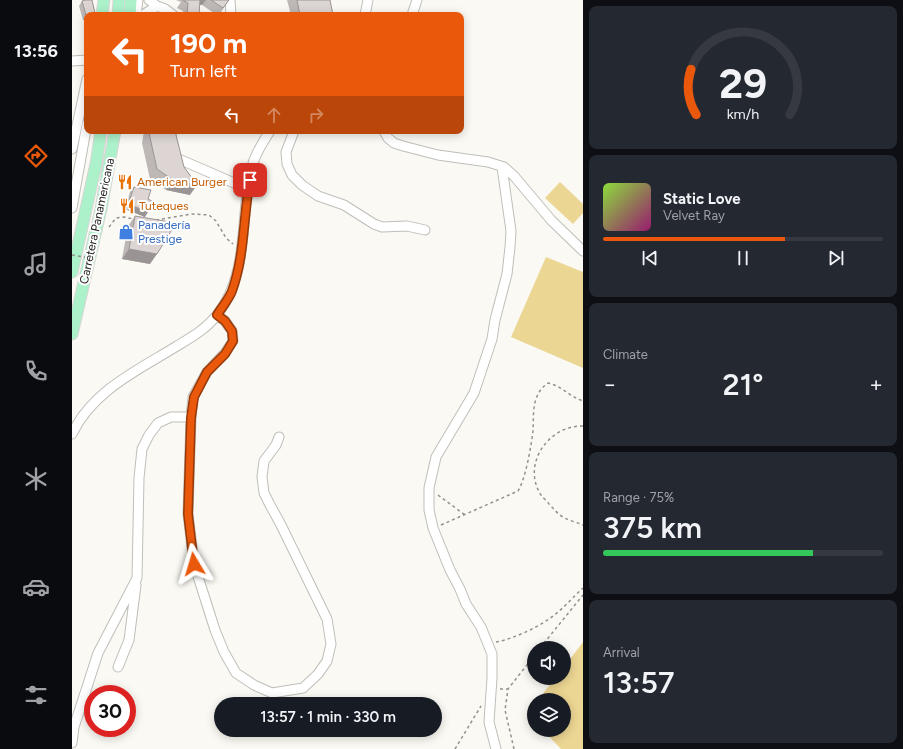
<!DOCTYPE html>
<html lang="en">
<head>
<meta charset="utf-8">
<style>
  body { margin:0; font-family:Figtree,sans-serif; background:#242831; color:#f1f3f6; height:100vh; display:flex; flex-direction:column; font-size:15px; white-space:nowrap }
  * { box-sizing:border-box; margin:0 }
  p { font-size:13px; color:#9ea1a6 }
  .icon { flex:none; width:22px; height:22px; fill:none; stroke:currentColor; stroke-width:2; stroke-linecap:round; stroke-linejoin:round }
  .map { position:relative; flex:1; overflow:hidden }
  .panel { display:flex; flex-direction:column; gap:6px; padding:6px; background:#0d0f14; width:320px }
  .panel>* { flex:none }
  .guide { position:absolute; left:12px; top:12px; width:380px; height:122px; border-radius:8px; box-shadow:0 2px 10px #0003; background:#ea580c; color:#fff; overflow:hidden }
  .tools { position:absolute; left:455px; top:641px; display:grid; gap:8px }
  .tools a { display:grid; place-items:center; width:44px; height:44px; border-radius:50%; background:#171b24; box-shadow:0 2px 10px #0003; font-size:20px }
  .speed { position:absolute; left:12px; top:685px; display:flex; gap:8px; font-size:20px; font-weight:700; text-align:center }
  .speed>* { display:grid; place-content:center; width:52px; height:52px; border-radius:50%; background:#171b24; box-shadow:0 2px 10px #0003; line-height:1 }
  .speed .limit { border:6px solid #d22; background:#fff; color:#111 }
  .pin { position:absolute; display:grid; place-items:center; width:34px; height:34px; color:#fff; margin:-17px; border-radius:8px; box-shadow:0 2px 6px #0006 }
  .me { position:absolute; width:44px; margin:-22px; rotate:353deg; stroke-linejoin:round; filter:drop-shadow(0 0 3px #0008) }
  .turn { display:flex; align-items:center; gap:14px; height:84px; padding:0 20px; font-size:18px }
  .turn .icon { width:52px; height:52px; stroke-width:2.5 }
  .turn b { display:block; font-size:28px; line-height:34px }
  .lanes { display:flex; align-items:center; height:38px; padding:0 20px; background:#0003; justify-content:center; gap:20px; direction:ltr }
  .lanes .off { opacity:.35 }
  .big { font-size:30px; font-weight:600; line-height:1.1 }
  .panel .card { flex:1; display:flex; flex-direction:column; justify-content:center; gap:6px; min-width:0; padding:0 14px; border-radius:8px; background:#242831 }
  .panel .dial { align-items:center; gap:0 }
  .dial svg { height:104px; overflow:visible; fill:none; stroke:#363941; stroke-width:7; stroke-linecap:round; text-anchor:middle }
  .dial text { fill:#f1f3f6; stroke:none }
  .song { display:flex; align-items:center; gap:12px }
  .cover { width:48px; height:48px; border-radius:6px; background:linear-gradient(135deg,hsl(90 70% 55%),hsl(320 70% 35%)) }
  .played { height:4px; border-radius:2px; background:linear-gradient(90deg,#ea580c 65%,#363941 65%) }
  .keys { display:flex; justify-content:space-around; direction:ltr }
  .heat { display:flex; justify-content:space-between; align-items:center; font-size:22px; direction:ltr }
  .charge { height:6px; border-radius:3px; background:linear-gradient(90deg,#34c759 75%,#363941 0) }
  .trip { position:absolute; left:142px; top:697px; width:228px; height:40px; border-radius:20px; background:#171b24; box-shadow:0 2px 10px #0003; font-weight:600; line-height:40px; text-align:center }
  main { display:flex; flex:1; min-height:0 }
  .tabs { display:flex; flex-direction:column; width:72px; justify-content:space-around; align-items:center; background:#090b0e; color:#9ea1a6 }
  .tabs .icon { width:28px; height:28px }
  .tabs .current { color:#ea580c }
  .tabs b { font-size:18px; color:#f1f3f6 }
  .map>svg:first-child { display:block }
</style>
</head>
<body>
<main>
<nav class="tabs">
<b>13:56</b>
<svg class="icon current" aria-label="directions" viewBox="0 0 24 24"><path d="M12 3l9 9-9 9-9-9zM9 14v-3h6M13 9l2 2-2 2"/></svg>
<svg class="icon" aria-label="music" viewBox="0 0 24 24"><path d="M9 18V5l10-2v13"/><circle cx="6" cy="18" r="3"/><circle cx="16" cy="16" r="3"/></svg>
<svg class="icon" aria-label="phone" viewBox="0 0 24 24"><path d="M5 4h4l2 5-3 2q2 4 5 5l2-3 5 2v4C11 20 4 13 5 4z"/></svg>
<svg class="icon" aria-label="climate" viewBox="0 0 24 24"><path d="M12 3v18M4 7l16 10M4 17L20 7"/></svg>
<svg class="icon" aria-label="car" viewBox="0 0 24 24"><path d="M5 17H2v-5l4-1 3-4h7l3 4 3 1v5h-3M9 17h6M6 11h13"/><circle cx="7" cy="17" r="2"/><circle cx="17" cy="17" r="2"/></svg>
<svg class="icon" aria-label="filters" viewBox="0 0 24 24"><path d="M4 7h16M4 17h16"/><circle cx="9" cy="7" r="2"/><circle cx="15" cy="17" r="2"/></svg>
</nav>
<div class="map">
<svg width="511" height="749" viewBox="0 0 511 749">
  <rect width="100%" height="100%" fill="#fbf9f3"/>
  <path fill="#ecd693" d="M 488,182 L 511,204 L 511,213 L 501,224 L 473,198 Z
    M 474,257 L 511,272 L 511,368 L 439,337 Z
    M 511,642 L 511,749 L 489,749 L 471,730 L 492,730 L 492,700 L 466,700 L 483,678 L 492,678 L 492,667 Z"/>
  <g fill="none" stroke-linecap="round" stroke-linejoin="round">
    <g stroke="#c0beb9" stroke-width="11">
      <path id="minor" d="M 77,0 L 85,6
        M 158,0 L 159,15
        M 64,15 L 66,0
        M 71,15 L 85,6 L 93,9 L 101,15
        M 293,15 L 296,0
        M 340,15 L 345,0
        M 0,61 L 15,60
        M 222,131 L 214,152 L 215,164 L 220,175 L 230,185 L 246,196 L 272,205 L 302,224 L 310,227 L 335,226 L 353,230
        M 312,131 L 316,138 L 322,143 L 331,146 L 366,155 L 416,162 L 432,167 L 442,176 L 479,220 L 511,251
        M 0,149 L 15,79
        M 109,160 L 176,189
        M 0,208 L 15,124
        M 145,315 L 153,321 L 160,331 L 161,341 L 153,353 L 135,372 L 121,397 L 119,417 L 116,514 L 122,564 L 143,630 L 152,652 L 164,673 L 182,685 L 200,693 L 231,688 L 246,674 L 255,661 L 259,644 L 255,619 L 208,523 L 198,505 L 192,493 L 190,477 L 192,461 L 204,445 L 207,437
        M 0,434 C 20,391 66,370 105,346 C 120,337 134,329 145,315 C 180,271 166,210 182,160 C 186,150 192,140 198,131
        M 46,667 L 57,640 L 64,585
        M 0,743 L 2,727 L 26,653 L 65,578 L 67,478 L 70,449 L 77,435 L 86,423 L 99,417 L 119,417
        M 424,749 L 417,722 L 420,678 L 420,654 L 409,627 L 394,604 L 388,589 L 378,570 L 361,528 L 357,510 L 357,488 L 364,457 L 402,393 L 420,339 L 423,320 L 435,274 L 438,247 L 439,231 L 430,167"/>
    </g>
    <g stroke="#d8d7d7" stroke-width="13">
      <path id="major" d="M 30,15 L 32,0
        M 46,15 L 47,0
        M 58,15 L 59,0
        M 0,272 L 24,164 L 29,131
        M 0,334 L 29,209 L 43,131"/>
    </g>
    <path stroke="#93928e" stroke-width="1.5" stroke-dasharray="3 3" stroke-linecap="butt" d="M 84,220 L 120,214 L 137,215 L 144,221 L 154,238 L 161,244
      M 37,227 L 44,218 L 52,217 L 61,219
      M 511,426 C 477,425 449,464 469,495 C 471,498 475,501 477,504 C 481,508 484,512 488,515 C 494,520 504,522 511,525
      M 366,495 L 393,515
      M 369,525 L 446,491 C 454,478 459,446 461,431 C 462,413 459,395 476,383 C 490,386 498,397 511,401
      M 424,642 C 441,639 467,627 481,616 C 492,608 501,597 511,588
      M 468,648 L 511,595
      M 428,689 L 436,689
      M 383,749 L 409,706
      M 442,749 L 433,710 L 436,689 L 462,656"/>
    <use href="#minor" stroke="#fff" stroke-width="9"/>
    <use href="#major" stroke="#abf1c9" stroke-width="11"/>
    <path stroke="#93928e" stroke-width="1.5" stroke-dasharray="3 3" stroke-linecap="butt" d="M 0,255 L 23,259"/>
  </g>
  <path fill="#bdb7b6" d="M 104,0 L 157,0 L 147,15 L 145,15 L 130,5 L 128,5 L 127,15 L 111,15 L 111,11 L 105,8 L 109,2 Z
    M 215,0 L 258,0 L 261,15 L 219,15 Z
    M 10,1 L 15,15 L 15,19 L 11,20 L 7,6 Z
    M 72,131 L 105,131 L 104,135 L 118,195 L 94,190 L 78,179 L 70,143 Z
    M 62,187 L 76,199 L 73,217 L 53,209 L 58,192 Z
    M 63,216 L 78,264 L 50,259 L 56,226 Z"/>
  <path fill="#9a9594" d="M 127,0 L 134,0 L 130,5 L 123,5 Z
    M 14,15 L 15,15 L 15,19 L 11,20 Z
    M 101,180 L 125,185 L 118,195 L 94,190 Z
    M 56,204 L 76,212 L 73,217 L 53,209 Z
    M 57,249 L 85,254 L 78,264 L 50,259 Z"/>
  <path fill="#dcd5d4" stroke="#9a9594" d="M 13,0 L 20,0 L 23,13 L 14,15 L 10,1 Z
    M 111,0 L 128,0 L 127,15 L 115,15 L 116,3 Z
    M 139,0 L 157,0 L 151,8 Z
    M 225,0 L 258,0 L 261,15 L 228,15 Z
    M 77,131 L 105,131 L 104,135 L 112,167 L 125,185 L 101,180 L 85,169 L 77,133 Z
    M 62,187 L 79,190 L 76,199 L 80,201 L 76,212 L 56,204 Z
    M 63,216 L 104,223 L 85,254 L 57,249 Z"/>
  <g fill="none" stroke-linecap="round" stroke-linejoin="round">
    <g stroke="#983908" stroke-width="10">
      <path id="route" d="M 122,564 L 116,514 L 119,418 L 122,397 L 135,372 L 153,354 L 161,341 L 160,331 L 153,321 L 145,315 C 150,307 157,299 160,291 C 173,255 171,217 178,180"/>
    </g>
    <use href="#route" stroke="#ea580c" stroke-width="7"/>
  </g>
  <defs>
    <g id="restaurant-bare" transform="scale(1.2)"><path d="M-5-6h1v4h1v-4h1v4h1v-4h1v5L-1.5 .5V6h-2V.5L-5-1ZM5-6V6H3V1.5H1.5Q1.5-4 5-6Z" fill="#e8710a" stroke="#fff" stroke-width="2.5" paint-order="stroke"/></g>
    <g id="shop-bare" transform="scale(1.2)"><path d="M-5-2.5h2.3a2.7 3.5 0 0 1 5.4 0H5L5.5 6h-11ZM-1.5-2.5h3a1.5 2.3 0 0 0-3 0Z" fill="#3f7fe0" stroke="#fff" stroke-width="2.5" paint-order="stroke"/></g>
  </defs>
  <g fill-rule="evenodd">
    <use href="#restaurant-bare" x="53" y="182"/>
    <use href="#restaurant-bare" x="55" y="206"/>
    <use href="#shop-bare" x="54" y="232"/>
  </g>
  <g text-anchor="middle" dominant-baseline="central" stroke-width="4" stroke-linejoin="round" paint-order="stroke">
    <g font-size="12" fill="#c56008" stroke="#fff" text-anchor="start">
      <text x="65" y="182">American Burger</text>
      <text x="67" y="206">Tuteques</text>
    </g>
    <g font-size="12" fill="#242322" stroke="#fff">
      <text transform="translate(25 221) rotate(-78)">Carretera Panamericana</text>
    </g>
    <g font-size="12" fill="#366cbe" stroke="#fff" text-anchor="start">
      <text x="66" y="225">Panadería<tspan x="66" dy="14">Prestige</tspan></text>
    </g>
  </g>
</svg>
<div class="tools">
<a><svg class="icon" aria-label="sound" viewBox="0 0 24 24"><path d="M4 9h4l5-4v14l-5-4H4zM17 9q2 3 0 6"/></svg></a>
<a><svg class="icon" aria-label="layers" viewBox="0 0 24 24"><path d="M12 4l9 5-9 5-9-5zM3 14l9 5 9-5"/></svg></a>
</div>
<div class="speed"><div class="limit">30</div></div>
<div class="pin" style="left:178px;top:180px;background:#d93025"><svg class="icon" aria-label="arrive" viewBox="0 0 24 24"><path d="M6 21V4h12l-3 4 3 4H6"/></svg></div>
<svg class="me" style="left:122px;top:564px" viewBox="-20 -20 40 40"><path d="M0-17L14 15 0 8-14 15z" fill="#ea580c" stroke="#fff" stroke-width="4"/></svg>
<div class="trip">13:57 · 1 min · 330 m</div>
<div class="guide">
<div class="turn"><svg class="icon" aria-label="left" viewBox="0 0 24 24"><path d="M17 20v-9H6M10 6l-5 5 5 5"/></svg><div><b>190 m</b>Turn left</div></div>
<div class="lanes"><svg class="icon" aria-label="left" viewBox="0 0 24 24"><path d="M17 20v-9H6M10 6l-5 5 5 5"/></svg><svg class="icon off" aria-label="ahead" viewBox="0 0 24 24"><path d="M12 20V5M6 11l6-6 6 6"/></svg><svg class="icon off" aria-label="right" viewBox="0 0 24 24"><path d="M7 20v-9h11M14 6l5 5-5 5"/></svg></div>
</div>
</div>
<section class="panel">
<div class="card dial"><svg viewBox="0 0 100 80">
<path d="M14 69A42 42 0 1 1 86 69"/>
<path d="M14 69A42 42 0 0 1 10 34" stroke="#ea580c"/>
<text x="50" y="56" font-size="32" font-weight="700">29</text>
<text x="50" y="72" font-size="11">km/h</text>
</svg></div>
<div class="card">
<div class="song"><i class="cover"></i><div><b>Static Love</b><p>Velvet Ray</p></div></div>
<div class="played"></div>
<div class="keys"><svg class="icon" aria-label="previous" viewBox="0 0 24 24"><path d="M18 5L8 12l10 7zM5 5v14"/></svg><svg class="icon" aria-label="pause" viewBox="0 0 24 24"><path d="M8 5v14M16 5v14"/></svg><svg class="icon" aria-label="next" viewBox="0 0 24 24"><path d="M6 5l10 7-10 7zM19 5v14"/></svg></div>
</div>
<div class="card"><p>Climate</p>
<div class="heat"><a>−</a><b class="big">21°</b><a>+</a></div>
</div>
<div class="card"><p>Range · 75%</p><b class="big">375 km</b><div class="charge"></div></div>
<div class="card"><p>Arrival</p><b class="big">13:57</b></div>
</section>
</main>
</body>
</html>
